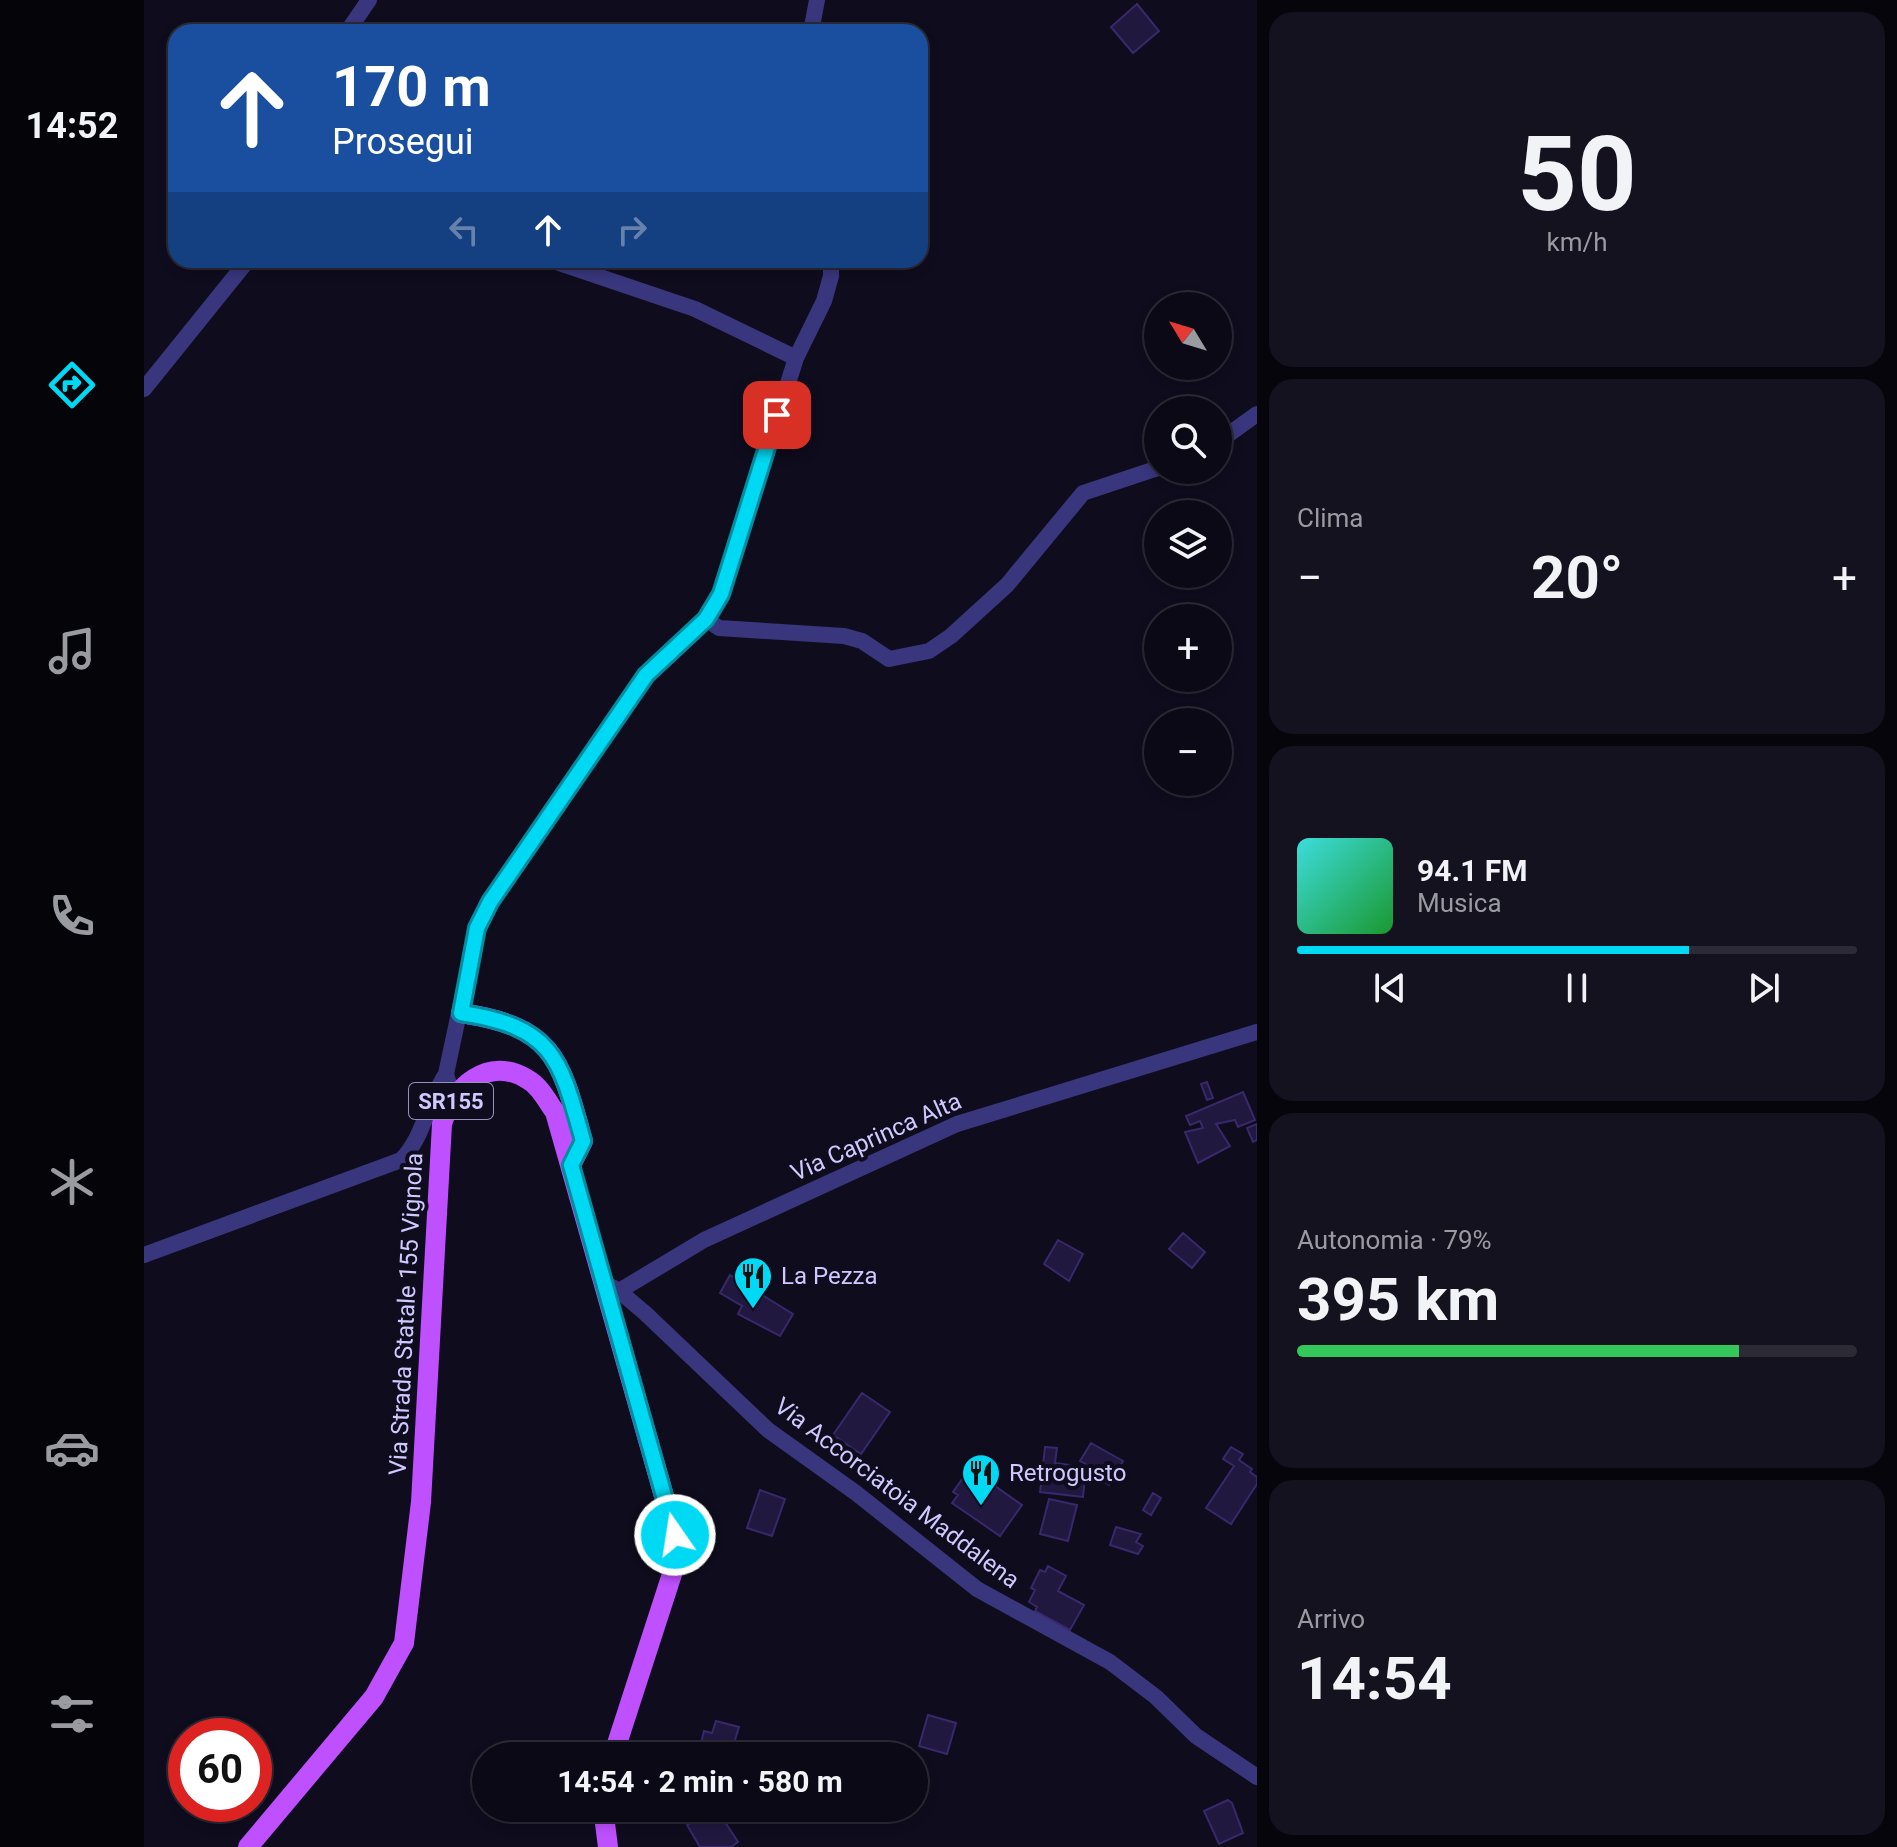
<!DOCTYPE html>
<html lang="it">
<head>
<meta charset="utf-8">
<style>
  body { margin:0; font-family:Roboto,sans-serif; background:#14121f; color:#f1f3f6; height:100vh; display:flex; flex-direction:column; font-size:30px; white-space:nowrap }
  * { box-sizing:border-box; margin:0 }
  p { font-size:26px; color:#9a9aa1 }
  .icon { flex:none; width:44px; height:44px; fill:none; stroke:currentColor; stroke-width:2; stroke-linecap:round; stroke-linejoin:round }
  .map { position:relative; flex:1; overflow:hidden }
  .side { display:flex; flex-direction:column; gap:12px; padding:12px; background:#06050c; width:640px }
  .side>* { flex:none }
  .banner { position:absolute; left:24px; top:24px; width:760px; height:244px; border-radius:24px; box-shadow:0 4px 12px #0003,0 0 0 2px #2b2a35; background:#1a4fa0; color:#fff; overflow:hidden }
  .needle { width:52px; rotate:308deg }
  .tools { position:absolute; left:1000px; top:292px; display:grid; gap:16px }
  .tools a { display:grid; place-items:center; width:88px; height:88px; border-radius:50%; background:#0b0916; box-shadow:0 4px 12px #0003,0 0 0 2px #2b2a35; font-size:40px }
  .speed { position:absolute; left:24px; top:1718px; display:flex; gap:16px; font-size:40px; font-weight:700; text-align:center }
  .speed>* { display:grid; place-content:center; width:104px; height:104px; border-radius:50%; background:#0b0916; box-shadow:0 4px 12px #0003,0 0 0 2px #2b2a35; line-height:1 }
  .speed .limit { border:12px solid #d22; background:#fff; color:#111 }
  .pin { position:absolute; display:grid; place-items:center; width:68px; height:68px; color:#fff; margin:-34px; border-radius:16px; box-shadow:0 4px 12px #0006 }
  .me { position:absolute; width:88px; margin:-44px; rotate:347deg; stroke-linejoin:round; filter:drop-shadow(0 0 6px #0008) }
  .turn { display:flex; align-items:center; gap:28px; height:168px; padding:0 32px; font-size:36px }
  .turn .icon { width:104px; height:104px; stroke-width:2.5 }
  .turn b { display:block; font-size:56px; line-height:68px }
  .lanes { display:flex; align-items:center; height:76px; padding:0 32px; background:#0003; justify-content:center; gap:40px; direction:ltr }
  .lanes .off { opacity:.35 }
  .big { font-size:60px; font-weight:700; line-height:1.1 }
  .side .card { flex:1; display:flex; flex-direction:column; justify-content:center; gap:12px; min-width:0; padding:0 28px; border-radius:24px; background:#14121f }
  .side .dial { align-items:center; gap:0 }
  .dial b { font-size:104px; line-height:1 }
  .song { display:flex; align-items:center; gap:24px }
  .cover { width:96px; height:96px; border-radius:12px; background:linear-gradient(135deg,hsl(180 70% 55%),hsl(130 70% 35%)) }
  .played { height:8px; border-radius:4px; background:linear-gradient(90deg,#00d9f4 70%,#2b2a35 70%) }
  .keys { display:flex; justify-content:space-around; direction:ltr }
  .heat { display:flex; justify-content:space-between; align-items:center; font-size:44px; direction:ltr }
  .charge { height:12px; border-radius:6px; background:linear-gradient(90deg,#34c759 79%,#2b2a35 0) }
  .trip { position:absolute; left:328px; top:1742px; width:456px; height:80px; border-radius:40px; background:#0b0916; box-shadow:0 4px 12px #0003,0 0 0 2px #2b2a35; font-weight:700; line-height:80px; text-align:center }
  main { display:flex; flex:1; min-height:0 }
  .tab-bar { display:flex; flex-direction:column; width:144px; justify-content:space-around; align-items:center; background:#040409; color:#9a9aa1 }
  .tab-bar .icon { width:56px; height:56px }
  .tab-bar .active { color:#00d9f4 }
  .tab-bar b { font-size:36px; color:#f1f3f6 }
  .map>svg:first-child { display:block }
</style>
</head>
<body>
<main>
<nav class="tab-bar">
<b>14:52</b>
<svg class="icon active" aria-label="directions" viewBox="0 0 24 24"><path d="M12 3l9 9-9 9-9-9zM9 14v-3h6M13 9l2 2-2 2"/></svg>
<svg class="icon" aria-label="music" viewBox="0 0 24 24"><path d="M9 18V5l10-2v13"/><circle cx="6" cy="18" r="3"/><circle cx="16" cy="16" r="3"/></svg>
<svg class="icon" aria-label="phone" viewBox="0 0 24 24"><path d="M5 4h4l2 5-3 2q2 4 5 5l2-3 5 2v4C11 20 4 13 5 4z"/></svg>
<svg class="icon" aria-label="climate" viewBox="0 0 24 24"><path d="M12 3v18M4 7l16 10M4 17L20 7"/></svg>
<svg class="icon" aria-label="car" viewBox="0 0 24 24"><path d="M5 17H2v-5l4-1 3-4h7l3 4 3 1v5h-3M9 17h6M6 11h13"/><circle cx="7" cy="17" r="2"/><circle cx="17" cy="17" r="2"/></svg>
<svg class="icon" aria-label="filters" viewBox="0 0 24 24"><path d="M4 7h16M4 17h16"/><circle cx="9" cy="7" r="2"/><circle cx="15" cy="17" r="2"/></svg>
</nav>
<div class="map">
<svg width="1113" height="1847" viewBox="0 0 1113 1847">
  <rect width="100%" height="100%" fill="#0f0c1e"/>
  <path fill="#20183f" stroke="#37296b" stroke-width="2" d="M 993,4 L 1015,31 L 989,53 L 967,27 Z
    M 1063,1082 L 1069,1098 L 1063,1100 L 1057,1084 Z
    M 1099,1092 L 1111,1120 L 1094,1127 L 1091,1120 L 1072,1124 L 1086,1146 L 1054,1163 L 1041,1132 L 1059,1128 L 1056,1121 L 1046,1125 L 1042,1116 Z
    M 1113,1124 L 1113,1140 L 1109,1142 L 1103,1128 Z
    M 1039,1233 L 1061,1252 L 1048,1268 L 1025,1249 Z
    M 914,1240 L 939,1254 L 925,1281 L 900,1264 Z
    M 586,1275 L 649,1314 L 636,1336 L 594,1314 L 598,1306 L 576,1293 Z
    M 718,1393 L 746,1412 L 717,1454 L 689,1435 Z
    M 947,1443 L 979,1461 L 965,1485 L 948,1475 L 945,1481 L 941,1479 L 945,1466 L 936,1461 Z
    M 901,1447 L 913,1448 L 911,1463 L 942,1467 L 939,1497 L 896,1492 Z
    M 1087,1447 L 1099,1454 L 1095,1460 L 1108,1469 L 1106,1472 L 1113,1477 L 1113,1484 L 1087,1524 L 1062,1508 L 1090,1466 L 1079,1459 Z
    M 824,1471 L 830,1471 L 878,1505 L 856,1536 L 808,1503 L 814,1495 L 809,1492 Z
    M 616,1490 L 641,1499 L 628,1536 L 603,1528 Z
    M 1009,1493 L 1017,1498 L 1007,1515 L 999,1510 Z
    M 905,1499 L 933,1505 L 924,1541 L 896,1534 Z
    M 972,1527 L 997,1534 L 992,1542 L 999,1546 L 994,1554 L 966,1545 Z
    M 904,1566 L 922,1576 L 914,1591 L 940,1605 L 926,1630 L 891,1611 L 893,1607 L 885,1602 L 891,1590 L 887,1588 L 896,1570 L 901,1572 Z
    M 784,1715 L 812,1723 L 803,1754 L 775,1746 Z
    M 572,1721 L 595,1727 L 586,1756 L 554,1755 L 560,1731 L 568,1733 Z
    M 1084,1800 L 1088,1803 L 1099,1833 L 1075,1844 L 1060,1811 Z
    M 572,1808 L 594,1842 L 587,1847 L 556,1847 L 543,1825 Z"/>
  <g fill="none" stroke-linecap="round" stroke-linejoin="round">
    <path stroke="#39367d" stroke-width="16" d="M 203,32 L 225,0
      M 667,32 L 673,0
      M 406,260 L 551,309 L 652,358
      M 0,389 L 104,260
      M 1074,442 L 1113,414
      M 562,619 L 575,628 L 700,636 L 718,641 L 745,659 L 785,651 L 807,636 L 863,585 L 939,493 L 1014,468
      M 309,1098 L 302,1074 L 333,928 L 346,902 L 502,675 L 562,619 L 577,594 L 652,358 L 680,301 L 687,276 L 687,260
      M 0,1255 L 257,1160 C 279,1139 284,1101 302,1074
      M 459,1282 L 475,1291 L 501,1313 L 624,1430 L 712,1493 L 833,1589 L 966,1662 L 1012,1697 L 1052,1736 L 1113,1777
      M 475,1291 L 560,1240 L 813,1124 L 1113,1032"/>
    <path stroke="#bf50ff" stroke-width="20" d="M 317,1013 C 410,1027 416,1058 439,1141 L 427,1165
      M 459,1808 L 464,1847
      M 104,1847 L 230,1697 L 260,1643 L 277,1502 L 298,1124 C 309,1087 344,1055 383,1079 C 396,1086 403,1101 411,1112 L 531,1535 L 529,1571 L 469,1756"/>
  </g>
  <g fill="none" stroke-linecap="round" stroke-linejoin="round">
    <g stroke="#008d9f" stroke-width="20">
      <path id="route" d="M 531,1535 L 427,1165 L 439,1141 C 416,1058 410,1027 317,1013 L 333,928 L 346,902 L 502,675 L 562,619 L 577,594 L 633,415"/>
    </g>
    <use href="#route" stroke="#00d9f4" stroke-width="14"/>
  </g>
  <defs>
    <g id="restaurant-pin" transform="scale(2)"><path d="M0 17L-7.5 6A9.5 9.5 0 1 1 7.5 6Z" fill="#00d9f4" stroke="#0f0c1e"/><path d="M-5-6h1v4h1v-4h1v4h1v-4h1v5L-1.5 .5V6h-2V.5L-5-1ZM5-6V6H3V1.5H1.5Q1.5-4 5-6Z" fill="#111"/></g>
  </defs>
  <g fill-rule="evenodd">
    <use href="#restaurant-pin" x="609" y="1276"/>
    <use href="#restaurant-pin" x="837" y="1473"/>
  </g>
  <g text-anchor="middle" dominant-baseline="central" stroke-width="8" stroke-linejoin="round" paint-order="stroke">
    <rect fill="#0f0c1e" stroke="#9590bc" stroke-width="2" x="265" y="1083" width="84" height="36" rx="6"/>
    <g font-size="22" font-weight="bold" fill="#cfc9ff">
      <text x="307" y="1101">SR155</text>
    </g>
    <g font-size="24" fill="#cfc9ff" stroke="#0f0c1e">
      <text transform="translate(732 1137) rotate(-24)">Via Caprinca Alta</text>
      <text transform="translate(262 1314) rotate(-87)">Via Strada Statale 155 Vignola</text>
      <text transform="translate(753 1493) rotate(37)">Via Accorciatoia Maddalena</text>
    </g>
    <g font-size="24" fill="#cfc9ff" stroke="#0f0c1e" text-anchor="start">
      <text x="637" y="1276">La Pezza</text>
      <text x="865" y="1473">Retrogusto</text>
    </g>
  </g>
</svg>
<div class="tools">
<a><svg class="needle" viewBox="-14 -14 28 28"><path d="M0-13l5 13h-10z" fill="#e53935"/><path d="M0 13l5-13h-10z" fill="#9a9aa1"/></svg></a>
<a><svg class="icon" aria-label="search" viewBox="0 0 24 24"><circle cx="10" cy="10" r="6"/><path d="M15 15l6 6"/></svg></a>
<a><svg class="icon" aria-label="layers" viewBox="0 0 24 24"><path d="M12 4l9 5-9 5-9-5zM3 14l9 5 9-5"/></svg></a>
<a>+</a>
<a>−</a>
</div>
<div class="speed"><div class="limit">60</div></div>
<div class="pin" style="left:633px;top:415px;background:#d93025"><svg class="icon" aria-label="arrive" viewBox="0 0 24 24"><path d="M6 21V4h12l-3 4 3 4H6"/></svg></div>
<svg class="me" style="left:531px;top:1535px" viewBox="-20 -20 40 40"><circle r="17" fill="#00d9f4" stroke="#fff" stroke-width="3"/><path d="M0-11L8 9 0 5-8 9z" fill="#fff"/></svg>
<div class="trip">14:54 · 2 min · 580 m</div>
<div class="banner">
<div class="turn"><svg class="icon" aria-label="ahead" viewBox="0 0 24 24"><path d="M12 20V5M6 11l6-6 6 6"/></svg><div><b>170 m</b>Prosegui</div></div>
<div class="lanes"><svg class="icon off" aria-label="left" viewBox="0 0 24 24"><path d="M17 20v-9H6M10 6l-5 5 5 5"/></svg><svg class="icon" aria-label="ahead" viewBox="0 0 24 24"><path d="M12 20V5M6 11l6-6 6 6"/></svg><svg class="icon off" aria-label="right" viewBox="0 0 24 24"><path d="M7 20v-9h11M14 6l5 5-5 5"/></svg></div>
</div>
</div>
<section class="side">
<div class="card dial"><b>50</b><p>km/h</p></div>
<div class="card"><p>Clima</p>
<div class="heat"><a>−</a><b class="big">20°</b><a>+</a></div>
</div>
<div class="card">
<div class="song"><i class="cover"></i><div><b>94.1 FM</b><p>Musica</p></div></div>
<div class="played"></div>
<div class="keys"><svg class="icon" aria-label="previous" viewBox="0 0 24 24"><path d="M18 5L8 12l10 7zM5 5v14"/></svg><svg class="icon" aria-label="pause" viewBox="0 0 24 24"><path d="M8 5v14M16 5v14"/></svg><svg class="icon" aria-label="next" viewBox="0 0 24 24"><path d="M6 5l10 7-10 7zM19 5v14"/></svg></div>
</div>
<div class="card"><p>Autonomia · 79%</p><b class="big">395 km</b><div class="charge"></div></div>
<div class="card"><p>Arrivo</p><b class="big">14:54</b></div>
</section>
</main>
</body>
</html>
